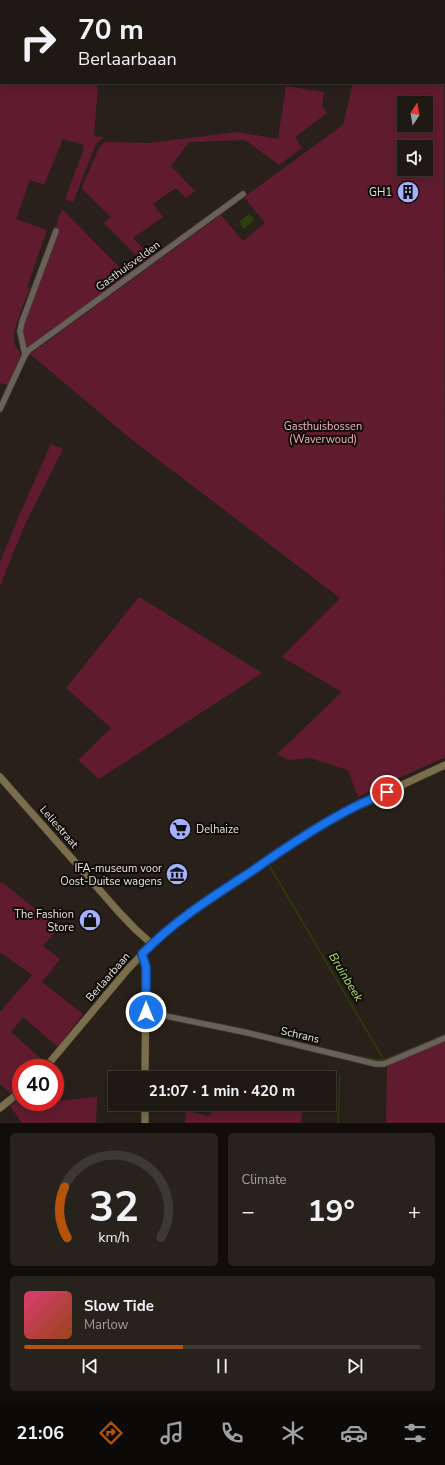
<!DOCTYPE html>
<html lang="en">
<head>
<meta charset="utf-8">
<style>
  body { margin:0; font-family:"Nunito Sans",sans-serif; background:#27221c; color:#f1f3f6; height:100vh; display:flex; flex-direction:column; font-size:15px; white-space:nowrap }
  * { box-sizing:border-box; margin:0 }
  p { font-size:13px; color:#a1a0a0 }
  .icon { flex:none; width:22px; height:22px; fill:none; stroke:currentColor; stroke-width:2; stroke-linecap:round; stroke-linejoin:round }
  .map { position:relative; height:1123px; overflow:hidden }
  .side { display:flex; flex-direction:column; gap:10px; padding:10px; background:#110e0a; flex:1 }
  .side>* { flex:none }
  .guide { position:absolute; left:0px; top:0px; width:445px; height:84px; box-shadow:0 2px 10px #0003,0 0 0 1px #3c3833; background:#1f1913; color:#f1f3f6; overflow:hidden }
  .needle { width:26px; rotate:11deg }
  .controls { position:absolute; left:397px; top:96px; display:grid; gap:8px }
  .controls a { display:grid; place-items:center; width:36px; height:36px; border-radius:0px; background:#1f1913; box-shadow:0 2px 10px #0003,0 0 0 1px #3c3833; font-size:20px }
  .speed { position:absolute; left:12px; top:1059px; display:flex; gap:8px; font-size:20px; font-weight:700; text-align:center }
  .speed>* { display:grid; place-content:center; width:52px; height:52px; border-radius:50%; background:#1f1913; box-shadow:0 2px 10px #0003,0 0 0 1px #3c3833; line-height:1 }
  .speed .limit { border:6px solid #d22; background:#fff; color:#111 }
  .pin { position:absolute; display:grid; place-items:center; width:34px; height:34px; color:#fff; margin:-17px; border:2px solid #fff; border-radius:50%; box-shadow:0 1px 4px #0007 }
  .me { position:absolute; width:44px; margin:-22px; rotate:0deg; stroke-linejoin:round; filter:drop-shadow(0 0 3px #0008) }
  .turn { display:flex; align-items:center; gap:14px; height:84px; padding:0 12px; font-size:18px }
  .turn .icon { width:52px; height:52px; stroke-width:2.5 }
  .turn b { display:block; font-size:28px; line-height:34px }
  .big { font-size:30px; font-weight:700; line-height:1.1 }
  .side .card { flex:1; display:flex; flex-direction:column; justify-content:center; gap:6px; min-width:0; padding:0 14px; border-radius:6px; background:#27221c }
  .side .dial { align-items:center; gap:0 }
  .dial svg { height:104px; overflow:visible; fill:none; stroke:#3c3833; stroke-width:7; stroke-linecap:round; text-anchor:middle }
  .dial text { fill:#f1f3f6; stroke:none }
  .song { display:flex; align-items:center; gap:12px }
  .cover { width:48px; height:48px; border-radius:6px; background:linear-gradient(135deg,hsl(340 70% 55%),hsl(20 70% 35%)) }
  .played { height:4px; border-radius:2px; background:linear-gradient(90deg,#b45309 40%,#3c3833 40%) }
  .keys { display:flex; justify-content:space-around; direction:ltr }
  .heat { display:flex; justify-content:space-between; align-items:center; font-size:22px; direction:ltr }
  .side .tiles { flex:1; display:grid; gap:10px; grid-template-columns:1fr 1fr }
  .card:last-child { grid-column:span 2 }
  .trip { position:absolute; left:108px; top:1071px; width:228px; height:40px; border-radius:0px; background:#1f1913; box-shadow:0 2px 10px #0003,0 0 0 1px #3c3833; font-weight:700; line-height:40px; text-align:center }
  .dock { display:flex; height:64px; justify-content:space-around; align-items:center; background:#0c0a08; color:#a1a0a0 }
  .dock .icon { width:28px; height:28px }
  .dock .selected { color:#b45309 }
  .dock b { font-size:18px; color:#f1f3f6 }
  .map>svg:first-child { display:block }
</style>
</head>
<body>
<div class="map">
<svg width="445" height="1123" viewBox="0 0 445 1123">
  <rect width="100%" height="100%" fill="#292119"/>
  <path fill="#601c2e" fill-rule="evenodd" d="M 444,35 L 445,757 L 358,797 L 348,770 L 310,758 L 288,760 L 277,754 L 342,692 L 282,657 L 340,598 L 131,439 L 30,354 L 221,215 L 243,241 L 265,223 L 244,197 L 343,125 L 353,83 L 444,83 ZM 404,103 L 426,103 L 426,125 L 404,125 ZM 404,147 L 426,147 L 426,169 L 404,169 Z
    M 0,59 L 1,83 L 98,83 L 94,136 L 104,137 L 96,144 L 73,202 L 65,199 L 83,151 L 84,145 L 63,139 L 44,185 L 30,180 L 16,219 L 47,230 L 27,287 L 30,288 C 25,301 13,327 14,340 C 14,345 18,350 21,354 L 8,385 L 0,383 Z
    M 286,86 L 324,92 L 322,106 L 327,113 L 295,137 L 302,148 L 279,165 L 245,140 L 189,142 L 171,166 L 195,191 L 186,198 L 176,188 L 153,204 L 163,217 L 133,238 L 153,259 L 143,262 L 104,223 L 111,217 L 83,190 L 82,187 L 99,148 L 104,142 L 149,143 L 238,132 L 278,139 Z
    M 62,209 L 127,275 L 26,350 L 19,336 L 30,308 L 36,279 Z
    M 51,444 L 63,449 L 26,522 L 0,586 L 0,562 L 19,516 Z
    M 139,597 L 262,673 L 99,779 L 78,760 L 111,728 L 66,688 Z
    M 2,882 L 59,928 L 43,946 L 60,959 L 42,982 L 83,1014 L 58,1047 L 23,1017 L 11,1032 L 45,1062 L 39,1068 L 21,1068 L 21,1084 L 11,1094 L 0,1084 L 0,1012 L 32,975 L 0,952 L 0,884 Z
    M 445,1041 L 445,1123 L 386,1123 L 387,1066 Z
    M 21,1097 L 21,1102 L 55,1102 L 55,1101 L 97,1097 L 96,1123 L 22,1123 L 10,1106 Z
    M 213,1104 L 297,1104 L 303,1107 L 301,1123 L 185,1123 L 186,1111 L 210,1116 Z"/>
  <path fill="#2b3e0d" d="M 249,214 L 253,217 L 254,220 L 244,229 L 242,227 L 240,221 Z"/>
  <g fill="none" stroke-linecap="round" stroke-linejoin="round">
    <path stroke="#2b3e0d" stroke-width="1.5" d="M 0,63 L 1,63
      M 444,71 L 445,71
      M 269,865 L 384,1060 L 378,1060 L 340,1053
      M 384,1060 L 445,1035
      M 338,1123 L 340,1076"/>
    <g stroke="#413b35" stroke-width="7">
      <path id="street" d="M 419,0 L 421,1
        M 444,21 L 445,22
        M 25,355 L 20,331 L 22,322 L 56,231
        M 0,409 L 25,355 L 29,350 L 243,194
        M 146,1012 L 244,1032 L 376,1064 L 384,1064 L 445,1038"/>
    </g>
    <g stroke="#413b35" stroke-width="8">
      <path id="secondary" d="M 0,777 L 118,911 L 135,929 L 152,944
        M 142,954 L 146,967 L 145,1078
        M 45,1068 L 128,969 L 152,944 L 182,918 L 306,835 L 344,812 L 445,765
        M 0,1108 L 21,1091
        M 145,1123 L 145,1104"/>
    </g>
    <use href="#street" stroke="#6a6057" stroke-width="5.5"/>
    <use href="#secondary" stroke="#7a6e4b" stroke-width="7"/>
  </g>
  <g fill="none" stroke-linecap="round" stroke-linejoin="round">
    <g stroke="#114b97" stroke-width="10">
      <path id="route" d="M 146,1012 L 146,967 L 142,954 C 173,922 209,899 246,875 C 278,853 309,831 343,813 C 357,805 372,799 387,792"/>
    </g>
    <use href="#route" stroke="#1a73e8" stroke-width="7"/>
  </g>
  <defs>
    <g id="building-disc" transform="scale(1.15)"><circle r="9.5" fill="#a5b1fc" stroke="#0f0c08"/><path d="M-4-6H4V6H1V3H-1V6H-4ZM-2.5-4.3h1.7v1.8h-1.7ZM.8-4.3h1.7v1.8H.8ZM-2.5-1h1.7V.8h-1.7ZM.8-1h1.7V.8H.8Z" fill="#111"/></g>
    <g id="supermarket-disc" transform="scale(1.15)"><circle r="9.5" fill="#a5b1fc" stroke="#0f0c08"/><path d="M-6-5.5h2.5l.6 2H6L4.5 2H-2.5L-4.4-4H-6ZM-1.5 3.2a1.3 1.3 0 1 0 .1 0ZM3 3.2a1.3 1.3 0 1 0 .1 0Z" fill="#111"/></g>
    <g id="museum-disc" transform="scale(1.15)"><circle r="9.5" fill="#a5b1fc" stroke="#0f0c08"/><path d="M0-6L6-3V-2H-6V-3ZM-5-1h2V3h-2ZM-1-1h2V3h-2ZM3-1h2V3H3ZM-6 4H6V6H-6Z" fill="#111"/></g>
    <g id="shop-disc" transform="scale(1.15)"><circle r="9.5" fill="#a5b1fc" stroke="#0f0c08"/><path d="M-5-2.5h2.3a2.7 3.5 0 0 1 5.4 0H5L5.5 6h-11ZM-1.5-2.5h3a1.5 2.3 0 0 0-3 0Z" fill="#111"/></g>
  </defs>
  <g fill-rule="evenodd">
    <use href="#building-disc" x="408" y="192"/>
    <use href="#supermarket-disc" x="180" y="829"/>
    <use href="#museum-disc" x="177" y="874"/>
    <use href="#shop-disc" x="90" y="920"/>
  </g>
  <g text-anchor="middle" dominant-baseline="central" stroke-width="4" stroke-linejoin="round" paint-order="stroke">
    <g font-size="11" fill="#e8e3de" stroke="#0f0c08" text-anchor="end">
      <text x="392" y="192">GH1</text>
      <text x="196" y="829" text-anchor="start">Delhaize</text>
      <text x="162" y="868">IFA-museum voor<tspan x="162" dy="13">Oost-Duitse wagens</tspan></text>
      <text x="74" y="914">The Fashion<tspan x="74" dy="13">Store</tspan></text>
    </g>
    <g font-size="11" fill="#e8e3de" stroke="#0f0c08">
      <text transform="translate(128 266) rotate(-36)">Gasthuisvelden</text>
      <text transform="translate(59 827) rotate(49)">Leliestraat</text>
      <text transform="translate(108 977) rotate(-49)">Berlaarbaan</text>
      <text transform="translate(300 1035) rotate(13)">Schrans</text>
    </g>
    <g font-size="11" fill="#feafbd" stroke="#0f0c08">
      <text x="323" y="426">Gasthuisbossen<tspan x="323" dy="13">(Waverwoud)</tspan></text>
    </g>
    <g font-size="12" font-style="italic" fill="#afe26d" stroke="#0f0c08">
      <text transform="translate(346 977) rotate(59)">Bruinbeek</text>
    </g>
  </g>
</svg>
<div class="controls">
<a><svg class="needle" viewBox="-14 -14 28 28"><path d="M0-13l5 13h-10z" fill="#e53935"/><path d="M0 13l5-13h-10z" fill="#a1a0a0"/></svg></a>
<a><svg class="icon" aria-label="sound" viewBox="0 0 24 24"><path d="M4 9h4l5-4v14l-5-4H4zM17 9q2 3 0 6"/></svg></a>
</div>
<div class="speed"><div class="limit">40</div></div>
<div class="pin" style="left:387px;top:792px;background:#d93025"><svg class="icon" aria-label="arrive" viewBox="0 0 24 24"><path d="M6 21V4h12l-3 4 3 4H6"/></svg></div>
<svg class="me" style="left:146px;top:1012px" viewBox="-20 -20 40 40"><circle r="17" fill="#1a73e8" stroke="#fff" stroke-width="3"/><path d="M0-11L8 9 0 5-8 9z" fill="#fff"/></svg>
<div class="trip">21:07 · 1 min · 420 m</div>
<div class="guide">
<div class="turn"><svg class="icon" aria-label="right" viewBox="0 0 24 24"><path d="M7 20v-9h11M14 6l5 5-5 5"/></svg><div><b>70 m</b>Berlaarbaan</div></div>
</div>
</div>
<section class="side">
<div class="tiles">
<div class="card dial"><svg viewBox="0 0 100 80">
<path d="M14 69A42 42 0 1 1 86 69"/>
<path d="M14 69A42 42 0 0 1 12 30" stroke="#b45309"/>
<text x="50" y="56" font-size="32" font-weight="700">32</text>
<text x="50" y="72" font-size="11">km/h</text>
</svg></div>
<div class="card"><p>Climate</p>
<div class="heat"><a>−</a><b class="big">19°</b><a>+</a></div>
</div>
<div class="card">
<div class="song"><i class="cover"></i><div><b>Slow Tide</b><p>Marlow</p></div></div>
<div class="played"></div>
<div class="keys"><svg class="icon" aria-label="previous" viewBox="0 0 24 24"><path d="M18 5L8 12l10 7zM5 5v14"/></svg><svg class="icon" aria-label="pause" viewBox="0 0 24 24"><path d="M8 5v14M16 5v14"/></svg><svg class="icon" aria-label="next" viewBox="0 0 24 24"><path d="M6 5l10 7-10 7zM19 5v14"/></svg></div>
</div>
</div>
</section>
<nav class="dock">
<b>21:06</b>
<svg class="icon selected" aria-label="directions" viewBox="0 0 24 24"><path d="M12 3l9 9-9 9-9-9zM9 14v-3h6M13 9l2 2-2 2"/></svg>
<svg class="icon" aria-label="music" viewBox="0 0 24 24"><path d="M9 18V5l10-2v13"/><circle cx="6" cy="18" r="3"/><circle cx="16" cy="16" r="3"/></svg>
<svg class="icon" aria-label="phone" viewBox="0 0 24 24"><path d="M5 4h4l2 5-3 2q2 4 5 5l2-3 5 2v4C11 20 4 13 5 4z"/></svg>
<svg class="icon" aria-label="climate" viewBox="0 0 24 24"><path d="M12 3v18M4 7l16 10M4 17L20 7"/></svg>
<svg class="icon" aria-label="car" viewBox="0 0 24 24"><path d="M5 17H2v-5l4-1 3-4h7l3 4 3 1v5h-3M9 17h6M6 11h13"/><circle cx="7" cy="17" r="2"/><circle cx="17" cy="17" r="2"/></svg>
<svg class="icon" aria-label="filters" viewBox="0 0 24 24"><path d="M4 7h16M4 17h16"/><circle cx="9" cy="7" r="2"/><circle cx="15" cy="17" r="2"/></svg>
</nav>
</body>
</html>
